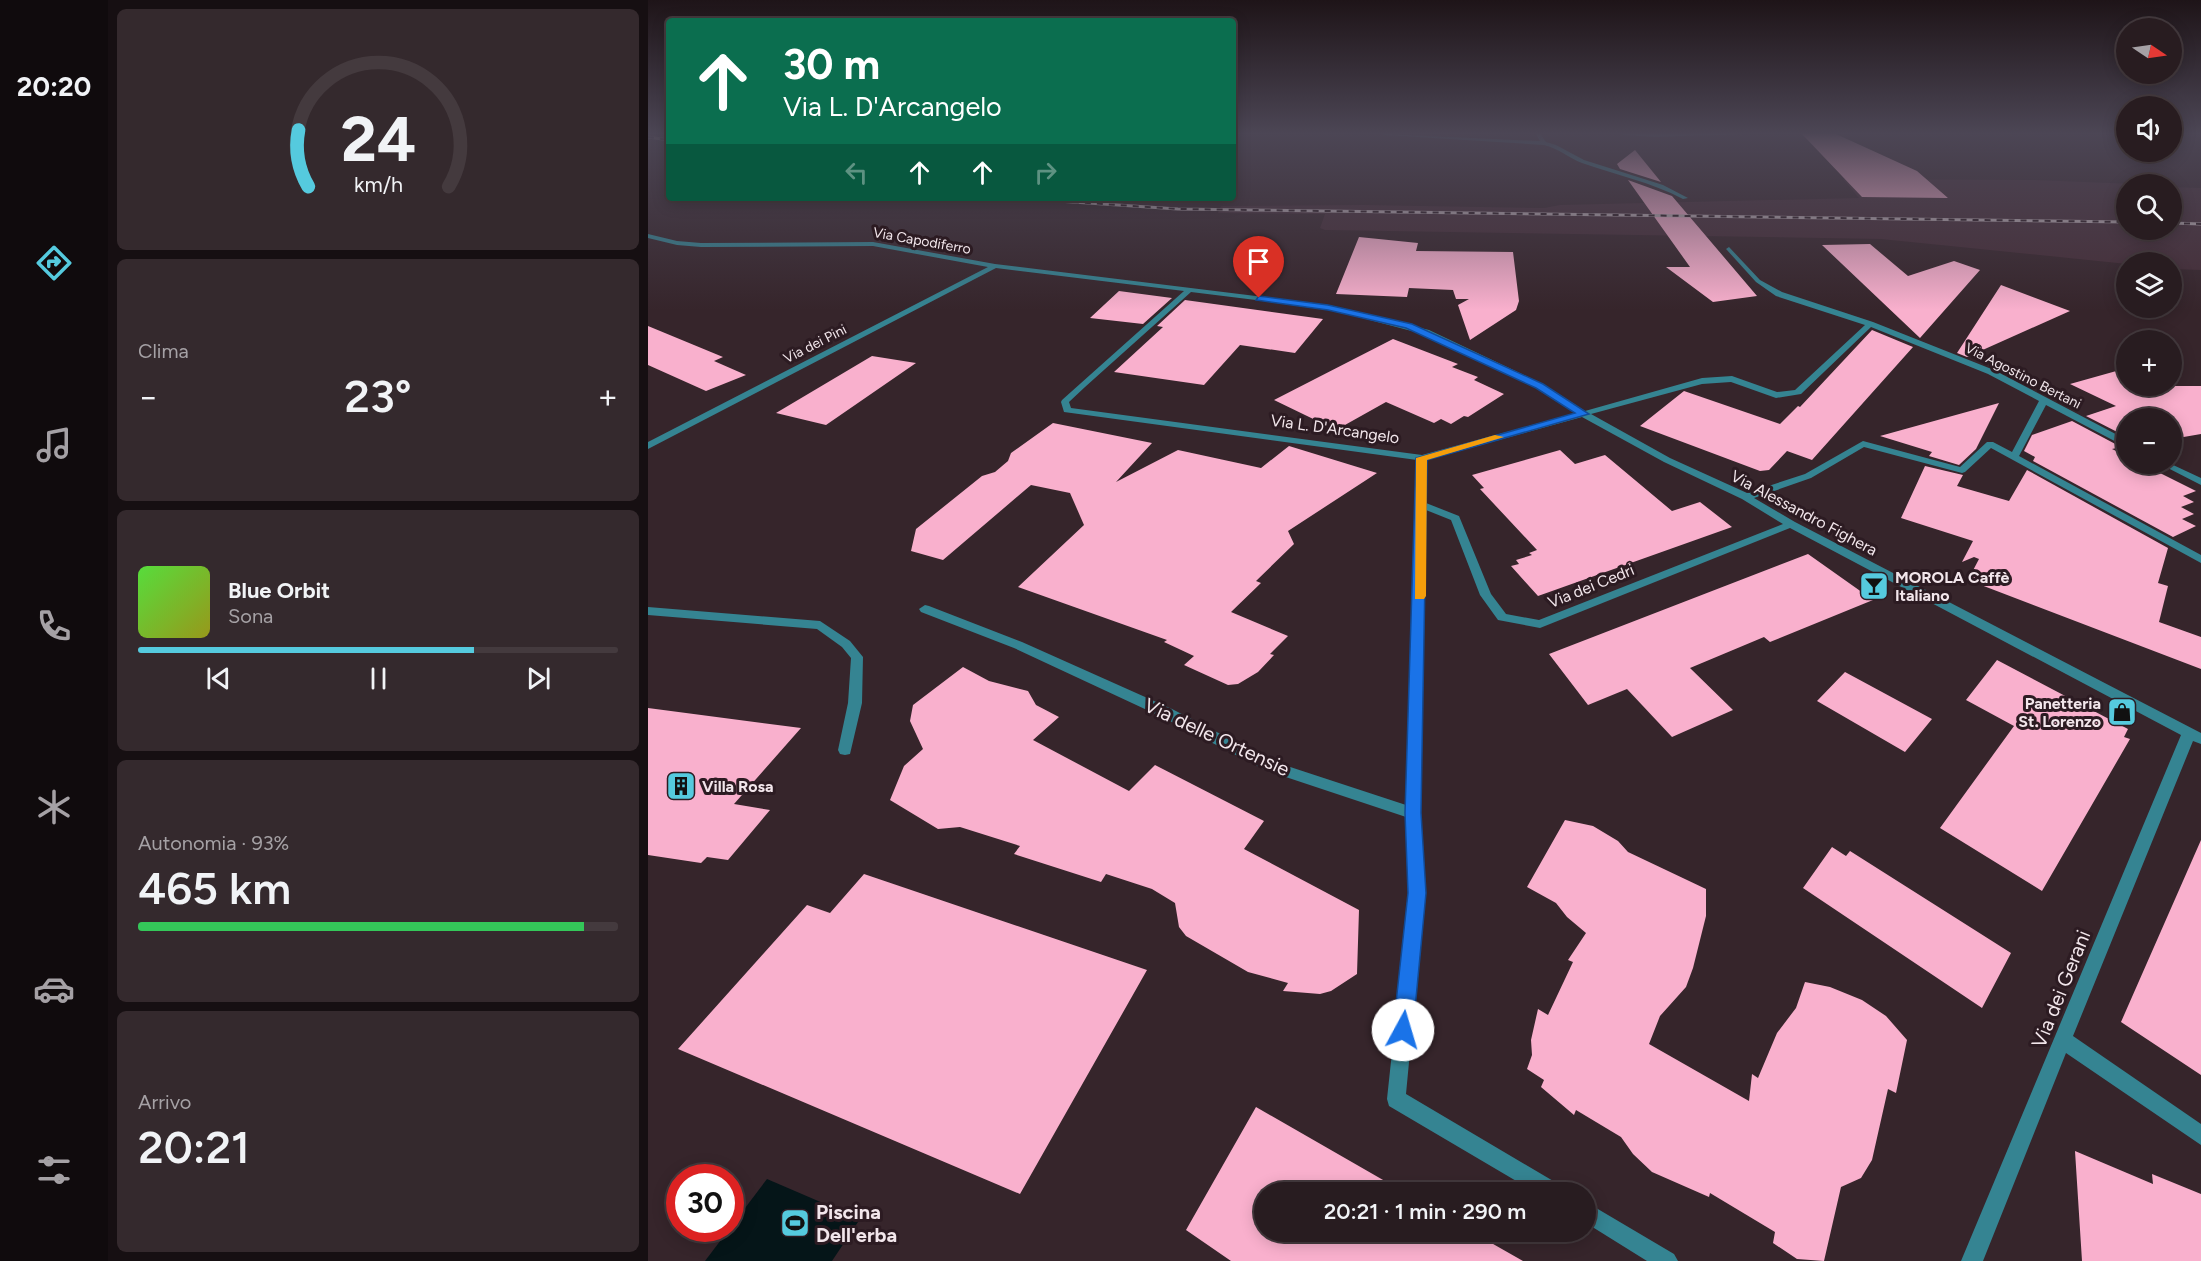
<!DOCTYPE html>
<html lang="it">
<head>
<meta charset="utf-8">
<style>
  body { margin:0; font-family:Figtree,sans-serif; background:#34292d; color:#f1f3f6; height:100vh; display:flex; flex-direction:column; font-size:22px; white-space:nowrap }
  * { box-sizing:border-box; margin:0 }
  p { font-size:20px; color:#a5a1a5 }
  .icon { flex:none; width:33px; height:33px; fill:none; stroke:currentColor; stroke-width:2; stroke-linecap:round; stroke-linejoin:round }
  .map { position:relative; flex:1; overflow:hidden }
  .side { display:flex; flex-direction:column; gap:9px; padding:9px; background:#160f12; width:540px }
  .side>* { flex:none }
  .banner { position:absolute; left:18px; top:18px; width:570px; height:183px; border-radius:6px; box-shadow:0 3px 15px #0003,0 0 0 2px #443a3e; background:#0b6e4f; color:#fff; overflow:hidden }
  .needle { width:39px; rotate:103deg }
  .fabs { position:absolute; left:1468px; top:18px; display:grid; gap:12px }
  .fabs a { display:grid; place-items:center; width:66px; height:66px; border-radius:50%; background:#281c20; box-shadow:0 3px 15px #0003,0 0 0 2px #443a3e; font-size:30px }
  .speed { position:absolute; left:18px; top:1164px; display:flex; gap:12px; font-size:30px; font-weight:700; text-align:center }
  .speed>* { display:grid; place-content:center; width:78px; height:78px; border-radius:50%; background:#281c20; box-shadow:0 3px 15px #0003,0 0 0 2px #443a3e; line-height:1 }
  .speed .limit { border:9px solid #d22; background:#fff; color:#111 }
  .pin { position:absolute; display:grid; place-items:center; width:51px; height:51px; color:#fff; margin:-62px -26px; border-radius:50% 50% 50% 0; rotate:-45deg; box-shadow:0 0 6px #0007 }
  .pin .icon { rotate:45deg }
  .me { position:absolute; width:66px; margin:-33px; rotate:6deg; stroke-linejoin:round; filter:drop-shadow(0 0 4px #0008) }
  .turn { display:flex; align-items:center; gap:21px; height:126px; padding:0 18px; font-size:27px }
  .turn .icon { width:78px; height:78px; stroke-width:2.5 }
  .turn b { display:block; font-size:42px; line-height:51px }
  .lanes { display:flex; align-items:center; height:57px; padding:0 18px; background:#0003; justify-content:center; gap:30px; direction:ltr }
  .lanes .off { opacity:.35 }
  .big { font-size:45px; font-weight:600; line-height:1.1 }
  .side .tile { flex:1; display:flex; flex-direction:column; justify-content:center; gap:9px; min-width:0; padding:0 21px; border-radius:9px; background:#34292d }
  .side .dial { align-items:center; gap:0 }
  .dial svg { height:156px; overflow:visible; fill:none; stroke:#443a3e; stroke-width:7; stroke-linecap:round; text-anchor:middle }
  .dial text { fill:#f1f3f6; stroke:none }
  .song { display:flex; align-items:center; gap:18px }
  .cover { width:72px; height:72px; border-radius:9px; background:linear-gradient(135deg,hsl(110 70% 55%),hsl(60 70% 35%)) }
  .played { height:6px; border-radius:3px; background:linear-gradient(90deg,#55cade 70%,#443a3e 70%) }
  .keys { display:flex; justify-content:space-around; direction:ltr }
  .heat { display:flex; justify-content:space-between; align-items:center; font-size:33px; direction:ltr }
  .charge { height:9px; border-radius:4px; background:linear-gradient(90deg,#34c759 93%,#443a3e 0) }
  .trip { position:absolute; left:606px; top:1182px; width:342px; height:60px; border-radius:30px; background:#281c20; box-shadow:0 3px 15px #0003,0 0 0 2px #443a3e; font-weight:600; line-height:60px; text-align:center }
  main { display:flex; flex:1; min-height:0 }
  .tab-bar { display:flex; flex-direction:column; width:108px; justify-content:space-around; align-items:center; background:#100b0d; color:#a5a1a5 }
  .tab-bar .icon { width:42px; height:42px }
  .tab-bar .selected { color:#55cade }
  .tab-bar b { font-size:27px; color:#f1f3f6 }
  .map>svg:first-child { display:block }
</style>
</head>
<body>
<main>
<nav class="tab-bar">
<b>20:20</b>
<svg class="icon selected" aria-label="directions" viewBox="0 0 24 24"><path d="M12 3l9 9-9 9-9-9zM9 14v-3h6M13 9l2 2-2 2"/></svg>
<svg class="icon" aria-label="music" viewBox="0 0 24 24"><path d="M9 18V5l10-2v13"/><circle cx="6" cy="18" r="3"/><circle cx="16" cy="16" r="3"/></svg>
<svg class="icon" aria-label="phone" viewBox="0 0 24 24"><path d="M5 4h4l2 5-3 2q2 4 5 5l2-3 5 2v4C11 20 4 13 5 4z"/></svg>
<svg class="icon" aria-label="climate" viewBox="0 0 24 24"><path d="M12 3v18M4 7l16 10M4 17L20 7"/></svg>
<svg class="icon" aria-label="car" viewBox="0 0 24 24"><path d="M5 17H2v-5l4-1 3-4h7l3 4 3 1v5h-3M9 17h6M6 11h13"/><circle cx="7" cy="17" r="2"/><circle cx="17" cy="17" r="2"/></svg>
<svg class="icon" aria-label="filters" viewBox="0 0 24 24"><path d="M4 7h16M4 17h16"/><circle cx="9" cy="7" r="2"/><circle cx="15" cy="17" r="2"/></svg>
</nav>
<section class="side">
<div class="tile dial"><svg viewBox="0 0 100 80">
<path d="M14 69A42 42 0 1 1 86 69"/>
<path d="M14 69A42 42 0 0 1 9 40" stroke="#55cade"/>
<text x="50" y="56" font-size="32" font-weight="700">24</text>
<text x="50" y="72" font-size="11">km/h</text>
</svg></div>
<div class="tile"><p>Clima</p>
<div class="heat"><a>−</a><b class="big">23°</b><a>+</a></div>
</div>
<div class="tile">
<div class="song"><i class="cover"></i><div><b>Blue Orbit</b><p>Sona</p></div></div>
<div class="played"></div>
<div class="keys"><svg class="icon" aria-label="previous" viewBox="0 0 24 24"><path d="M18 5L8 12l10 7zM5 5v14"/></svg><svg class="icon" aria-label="pause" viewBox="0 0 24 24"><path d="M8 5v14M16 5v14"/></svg><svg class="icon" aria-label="next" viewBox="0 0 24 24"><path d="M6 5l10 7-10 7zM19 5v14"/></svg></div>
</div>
<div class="tile"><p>Autonomia · 93%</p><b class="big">465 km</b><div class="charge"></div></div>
<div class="tile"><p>Arrivo</p><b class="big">20:21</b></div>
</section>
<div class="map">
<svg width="1553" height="1261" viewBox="0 0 1553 1261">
  <rect width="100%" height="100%" fill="#36252b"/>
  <path fill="#452d37" d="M 1195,179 L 1387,180 L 1487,184 L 1479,184 L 1479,230 L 1524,230 L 1524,187 L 1553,188 L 1553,270 L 1524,269 L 1524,262 L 1479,264 L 1233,239 L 677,230 L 672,228 L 677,214 L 570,213 L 573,206 L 715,205 L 896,208 L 912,205 L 1211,198 Z"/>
  <path fill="#051518" d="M 119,1179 L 212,1219 L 184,1261 L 57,1261 Z"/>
  <path fill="#f9b0cd" d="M 1154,134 L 1188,134 L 1269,171 L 1300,198 L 1214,197 Z
    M 987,150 L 1013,182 L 972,169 L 969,164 Z
    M 980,180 L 1024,196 L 1109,296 L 1065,302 L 1018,267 L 1042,267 Z
    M 711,237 L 770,243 L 768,251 L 865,252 L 871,301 L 868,310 L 822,340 L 810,305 L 821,299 L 808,299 L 805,290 L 761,288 L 759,297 L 688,294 Z
    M 1222,244 L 1260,276 L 1306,261 L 1332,270 L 1272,338 L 1174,245 Z
    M 1353,285 L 1422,311 L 1319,357 L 1309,353 Z
    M 471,291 L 486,293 L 524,298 L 495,324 L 442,318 Z
    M 537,300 L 595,308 L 675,319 L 647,353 L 592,345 L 556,385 L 466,372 L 515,327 L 509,326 Z
    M 0,326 L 75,357 L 66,361 L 98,375 L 58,391 L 0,365 Z
    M 1224,330 L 1265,347 L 1164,460 L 1139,451 L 1121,470 L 1112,471 L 992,426 L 1036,391 L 1132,424 L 1150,406 L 1152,407 Z
    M 745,339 L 810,364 L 804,367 L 830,377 L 826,380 L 856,394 L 820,417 L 816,416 L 803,424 L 793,419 L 786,423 L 738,402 L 688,430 L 626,400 Z
    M 224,356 L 268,363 L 178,425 L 128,413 Z
    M 1479,368 L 1479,386 L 1553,386 L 1553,434 L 1524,439 L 1524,418 L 1479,418 L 1479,437 L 1438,416 L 1468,406 L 1422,384 Z
    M 1351,403 L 1328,449 L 1311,465 L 1281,456 L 1284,452 L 1232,436 Z
    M 1424,421 L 1473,447 L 1464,449 L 1479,456 L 1479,464 L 1494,464 L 1548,491 L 1535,496 L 1546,502 L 1533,507 L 1546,514 L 1534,519 L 1548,526 L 1525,537 L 1385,461 L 1387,457 L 1376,451 L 1384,435 Z
    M 405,423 L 504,443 L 468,482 L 530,450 L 613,468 L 641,446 L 729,473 L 640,531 L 646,544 L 608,581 L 613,583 L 583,612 L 640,636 L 622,654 L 626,655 L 610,672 L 590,684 L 580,685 L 536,665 L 546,656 L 516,642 L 519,640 L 370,587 L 436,525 L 422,493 L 383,485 L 295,560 L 263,551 L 268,529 L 334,476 L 347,472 L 360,461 L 363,453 Z
    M 912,450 L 927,464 L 957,455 L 1024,511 L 1052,502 L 1084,527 L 890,596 L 863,566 L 871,564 L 868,560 L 884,555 L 881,553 L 889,550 L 832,489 L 836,488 L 824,475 Z
    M 1277,466 L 1315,475 L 1309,486 L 1361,501 L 1379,470 L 1520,548 L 1510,583 L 1520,586 L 1511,622 L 1553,637 L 1553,669 L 1320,580 L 1331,559 L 1326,557 L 1314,562 L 1325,541 L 1253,518 Z
    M 1160,554 L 1225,600 L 1122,642 L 1116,637 L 1042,668 L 1085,710 L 1024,737 L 979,689 L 940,705 L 901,654 Z
    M 1349,660 L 1480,729 L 1476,737 L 1482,739 L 1394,891 L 1292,828 L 1366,726 L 1318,700 Z
    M 315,667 L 341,681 L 380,691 L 388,705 L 411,717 L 385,740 L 481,791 L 507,765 L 616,821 L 596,849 L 711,910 L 709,974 L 683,991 L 672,994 L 635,991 L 640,983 L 600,972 L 538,936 L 531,927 L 527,903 L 504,889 L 458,874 L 453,882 L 366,854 L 372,846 L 312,827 L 290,829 L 242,800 L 256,766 L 275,749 L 262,721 L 265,705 Z
    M 1197,672 L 1284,719 L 1257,752 L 1169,701 Z
    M 0,708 L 153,728 L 86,804 L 122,810 L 80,860 L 59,857 L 53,863 L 0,855 Z
    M 917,820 L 945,826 L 970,841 L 980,852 L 1058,889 L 1058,916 L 1045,968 L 1038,987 L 1012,1016 L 1001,1044 L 1101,1101 L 1104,1074 L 1110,1078 L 1129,1033 L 1148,1008 L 1157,982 L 1182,987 L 1214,1000 L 1238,1016 L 1259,1040 L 1248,1093 L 1240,1089 L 1224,1160 L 1213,1178 L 1193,1187 L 1176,1261 L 1149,1259 L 1125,1243 L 1127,1232 L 1062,1193 L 1061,1197 L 1004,1172 L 985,1154 L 973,1137 L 928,1110 L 926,1115 L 893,1087 L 896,1080 L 879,1069 L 884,1055 L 883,1040 L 890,1009 L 900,1015 L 925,962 L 920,960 L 938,933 L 919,917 L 908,903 L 879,887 Z
    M 1553,840 L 1553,1075 L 1473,1022 Z
    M 1184,847 L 1198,856 L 1202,851 L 1363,953 L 1334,1008 L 1155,888 Z
    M 216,874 L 499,970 L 372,1194 L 30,1049 L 159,905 L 182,913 Z
    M 608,1107 L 756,1192 L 616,1192 L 616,1232 L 824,1232 L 875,1261 L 583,1261 L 538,1230 Z
    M 1427,1151 L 1505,1184 L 1504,1174 L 1553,1194 L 1553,1261 L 1434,1261 Z"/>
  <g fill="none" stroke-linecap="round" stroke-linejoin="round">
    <path fill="#358492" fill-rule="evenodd" d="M 0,607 L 172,621 L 202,641 L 215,657 L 214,703 L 202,754 L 197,755 L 192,754 L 190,750 L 200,703 L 203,658 L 194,647 L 169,629 L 0,615 Z"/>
    <path fill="#358492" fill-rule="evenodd" d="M 735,134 L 892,141 L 888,134 L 892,134 L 898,142 L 908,145 L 936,160 L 1015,185 L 1040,198 L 1035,199 C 1003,182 968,175 934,163 C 921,158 910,148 896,145 L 737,135 Z
      M 974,134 L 1097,134 L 1006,137 L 976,135 Z
      M 0,234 L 29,241 L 53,243 L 225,242 L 347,264 L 680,305 L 781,330 L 895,384 L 937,411 L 1054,378 L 1084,376 L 1129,392 L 1147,390 L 1217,325 L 1128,296 L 1108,282 L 1079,250 L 1078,249 L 1081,247 L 1112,280 L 1134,292 L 1225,322 L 1346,370 L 1479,440 L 1479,447 L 1476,446 L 1398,405 L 1371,456 L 1553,555 L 1553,563 L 1343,448 L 1317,472 L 1314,473 L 1216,447 L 1163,478 L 1106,498 L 1147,522 L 1553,733 L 1553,744 L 1545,741 L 1425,1036 L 1553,1124 L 1553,1145 L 1418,1053 L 1335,1261 L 1313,1261 L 1533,735 L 1142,528 L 892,628 L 850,620 L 832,595 L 803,520 L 778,510 L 772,813 L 777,893 L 758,1094 L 912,1185 L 915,1192 L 887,1192 L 741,1106 L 739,1099 L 761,893 L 758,817 L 617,770 L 514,717 L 366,648 L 273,612 L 271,609 L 277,605 L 281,606 L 374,642 L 524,709 L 627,762 L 758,805 L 769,460 L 416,412 L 413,402 L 414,400 L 536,291 L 348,268 L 0,449 L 0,442 L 340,267 L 225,246 L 53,247 L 29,245 L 0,238 ZM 543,292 L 680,309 L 775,334 L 889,388 L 928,413 L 774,455 L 423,408 L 421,402 L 437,387 ZM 1223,327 L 1340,374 L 1391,401 L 1364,452 L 1345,442 L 1339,442 L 1312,467 L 1215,441 L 1157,474 L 1099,493 L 1022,458 L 943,414 L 1054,384 L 1083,382 L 1128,398 L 1153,394 ZM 934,417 L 1016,462 L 1094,499 L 1135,524 L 891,620 L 858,614 L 843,594 L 811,516 L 778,503 L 779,460 Z
      M 1512,464 L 1523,464 L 1553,478 L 1553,485 Z
      M 938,1202 L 1026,1254 L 1030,1261 L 999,1261 L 938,1223 Z"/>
    <g stroke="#beb1b6" stroke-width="3">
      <path id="rail" d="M 0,137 L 21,140
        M 365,198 L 530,209 L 1479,222
        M 1524,223 L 1553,224"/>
    </g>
    <use href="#rail" stroke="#2c1b22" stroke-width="2" stroke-dasharray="6" stroke-linecap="butt"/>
  </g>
  <linearGradient id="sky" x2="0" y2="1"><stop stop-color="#1e1418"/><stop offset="0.43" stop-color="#4c4655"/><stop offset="1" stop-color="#4c4655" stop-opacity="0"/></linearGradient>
  <rect width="1553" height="310" fill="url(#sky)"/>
  <path fill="#1a73e8" stroke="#114b97" stroke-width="1.5" d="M 611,296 L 680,305 L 764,324 L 895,384 L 941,414 L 779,460 L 773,813 L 778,893 L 765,1030 L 762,1037 L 755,1040 L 748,1037 L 745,1030 L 760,893 L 757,813 L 768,458 L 927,413 L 888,388 L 758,328 L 680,310 L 608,300 Z"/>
  <path fill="#f59e0b" d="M 847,435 L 856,437 L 779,460 L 778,596 L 776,599 L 767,599 L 768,458 Z"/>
  <defs>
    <g id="bar-square" transform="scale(1.5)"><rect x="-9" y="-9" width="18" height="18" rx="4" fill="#55cade" stroke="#2c1b22"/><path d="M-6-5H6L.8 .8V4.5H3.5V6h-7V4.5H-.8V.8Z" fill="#111"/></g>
    <g id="shop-square" transform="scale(1.5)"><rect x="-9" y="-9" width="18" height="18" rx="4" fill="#55cade" stroke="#2c1b22"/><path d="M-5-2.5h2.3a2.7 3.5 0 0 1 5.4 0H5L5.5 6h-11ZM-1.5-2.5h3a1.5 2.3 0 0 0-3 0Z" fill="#111"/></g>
    <g id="building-square" transform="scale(1.5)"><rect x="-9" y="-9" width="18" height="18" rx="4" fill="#55cade" stroke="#2c1b22"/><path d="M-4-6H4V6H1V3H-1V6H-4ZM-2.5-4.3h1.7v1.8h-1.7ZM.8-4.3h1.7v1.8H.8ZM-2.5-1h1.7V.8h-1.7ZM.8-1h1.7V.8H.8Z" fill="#111"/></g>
    <g id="stadium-square" transform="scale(1.5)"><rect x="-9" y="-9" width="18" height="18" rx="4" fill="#55cade" stroke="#2c1b22"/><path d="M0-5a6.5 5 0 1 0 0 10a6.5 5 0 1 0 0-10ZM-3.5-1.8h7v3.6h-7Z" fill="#111"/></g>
  </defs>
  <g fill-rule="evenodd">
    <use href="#bar-square" x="1226" y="586"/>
    <use href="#shop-square" x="1474" y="712"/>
    <use href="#building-square" x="33" y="786"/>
    <use href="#stadium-square" x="147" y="1223"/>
  </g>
  <g text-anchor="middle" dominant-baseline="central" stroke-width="6" stroke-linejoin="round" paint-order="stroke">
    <g font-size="14" fill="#f2e6eb" stroke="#2c1b22">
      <text transform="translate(274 241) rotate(10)">Via Capodiferro</text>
      <text transform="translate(167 344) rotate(-27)">Via dei Pini</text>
      <text transform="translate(1375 376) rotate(27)">Via Agostino Bertani</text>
    </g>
    <g font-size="16" fill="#f2e6eb" stroke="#2c1b22">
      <text transform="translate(687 429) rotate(8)">Via L. D'Arcangelo</text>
      <text transform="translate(1156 513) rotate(28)">Via Alessandro Fighera</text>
      <text transform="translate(943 586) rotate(-22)">Via dei Cedri</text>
    </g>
    <g font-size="16" font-weight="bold" fill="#f2e6eb" stroke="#2c1b22" text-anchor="start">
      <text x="1247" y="577">MOROLA Caffè<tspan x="1247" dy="18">Italiano</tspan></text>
      <text x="1453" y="703" text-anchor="end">Panetteria<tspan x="1453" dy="18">St. Lorenzo</tspan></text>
      <text x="54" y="786">Villa Rosa</text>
    </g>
    <g font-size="20" fill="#f2e6eb" stroke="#2c1b22">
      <text transform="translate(569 737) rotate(25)">Via delle Ortensie</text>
      <text transform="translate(1413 989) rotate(-68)">Via dei Gerani</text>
    </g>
    <g font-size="20" font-weight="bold" fill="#f2e6eb" stroke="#2c1b22" text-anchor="start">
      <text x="168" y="1212">Piscina<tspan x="168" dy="23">Dell'erba</tspan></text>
    </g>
  </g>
</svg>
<div class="fabs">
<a><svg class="needle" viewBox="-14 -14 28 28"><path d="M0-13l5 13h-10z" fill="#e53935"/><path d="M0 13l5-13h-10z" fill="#a5a1a5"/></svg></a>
<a><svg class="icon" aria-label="sound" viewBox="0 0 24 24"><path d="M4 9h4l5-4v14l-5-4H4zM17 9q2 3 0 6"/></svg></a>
<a><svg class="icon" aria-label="search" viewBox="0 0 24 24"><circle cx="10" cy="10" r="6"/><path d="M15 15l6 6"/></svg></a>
<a><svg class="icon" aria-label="layers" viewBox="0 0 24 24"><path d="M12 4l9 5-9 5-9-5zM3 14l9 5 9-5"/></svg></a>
<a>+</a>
<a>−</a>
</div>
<div class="speed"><div class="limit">30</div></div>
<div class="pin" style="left:611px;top:298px;background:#d93025"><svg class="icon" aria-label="arrive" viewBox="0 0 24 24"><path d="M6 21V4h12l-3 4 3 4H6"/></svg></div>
<svg class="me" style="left:755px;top:1030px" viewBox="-20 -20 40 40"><circle r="19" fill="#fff"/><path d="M0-13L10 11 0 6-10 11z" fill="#1a73e8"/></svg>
<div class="trip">20:21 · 1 min · 290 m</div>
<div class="banner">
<div class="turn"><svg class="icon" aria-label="ahead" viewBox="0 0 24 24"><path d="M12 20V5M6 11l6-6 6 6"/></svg><div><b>30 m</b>Via L. D'Arcangelo</div></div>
<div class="lanes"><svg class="icon off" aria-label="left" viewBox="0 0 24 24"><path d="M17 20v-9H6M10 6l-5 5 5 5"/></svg><svg class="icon" aria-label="ahead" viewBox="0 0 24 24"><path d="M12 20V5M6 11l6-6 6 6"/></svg><svg class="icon" aria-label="ahead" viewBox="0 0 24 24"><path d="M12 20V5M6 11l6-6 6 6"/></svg><svg class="icon off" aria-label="right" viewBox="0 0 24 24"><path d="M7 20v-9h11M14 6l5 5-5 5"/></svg></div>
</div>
</div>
</main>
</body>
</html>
